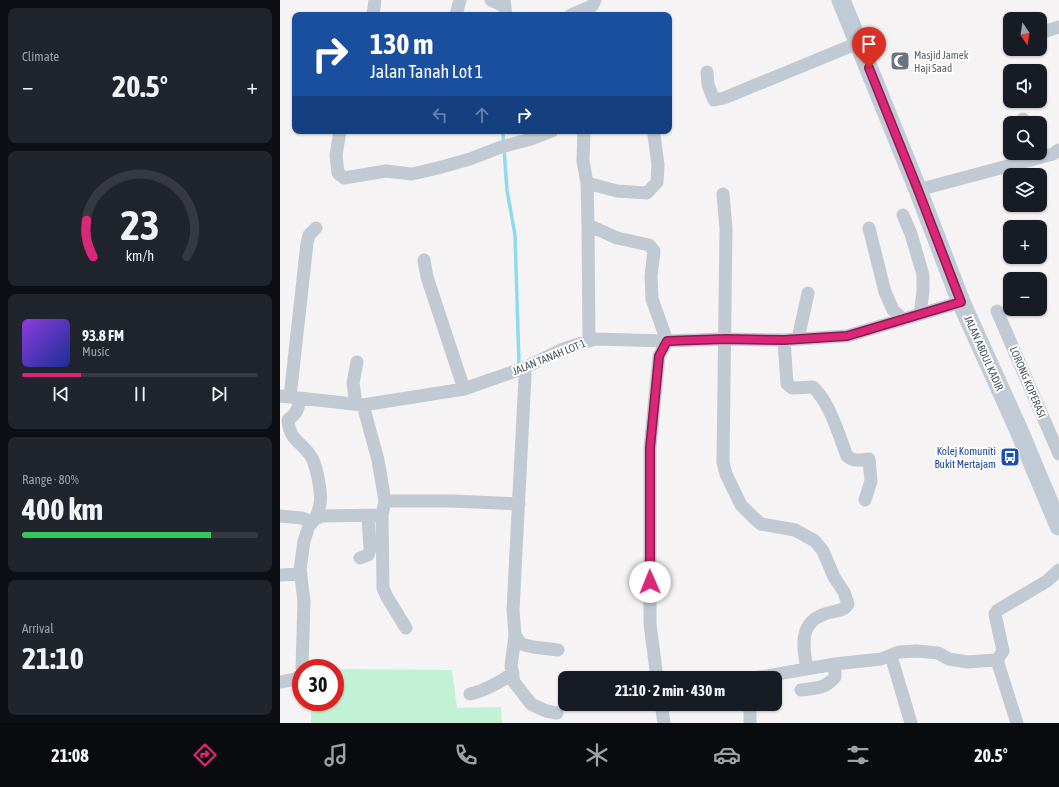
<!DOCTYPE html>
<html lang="en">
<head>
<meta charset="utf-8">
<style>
  body { margin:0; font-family:"Asap Condensed",sans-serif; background:#20242c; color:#f1f3f6; height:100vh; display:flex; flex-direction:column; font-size:15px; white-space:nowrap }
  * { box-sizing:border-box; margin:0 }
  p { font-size:13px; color:#9ea1a6 }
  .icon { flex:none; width:22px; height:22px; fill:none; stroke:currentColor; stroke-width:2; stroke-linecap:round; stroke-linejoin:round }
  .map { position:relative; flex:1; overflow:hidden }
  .side { display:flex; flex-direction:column; gap:8px; padding:8px; background:#0d0f14; width:280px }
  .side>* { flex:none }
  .top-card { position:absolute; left:12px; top:12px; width:380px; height:122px; border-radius:8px; box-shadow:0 1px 3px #0004; background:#1a4fa0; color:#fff; overflow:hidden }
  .needle { width:26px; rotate:168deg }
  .fabs { position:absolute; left:723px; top:12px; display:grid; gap:8px }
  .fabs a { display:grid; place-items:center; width:44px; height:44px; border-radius:8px; background:#171b24; box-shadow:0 1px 3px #0004; font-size:20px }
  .speed { position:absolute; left:12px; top:659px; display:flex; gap:8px; font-size:20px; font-weight:700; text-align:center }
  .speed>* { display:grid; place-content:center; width:52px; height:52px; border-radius:50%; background:#171b24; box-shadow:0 1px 3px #0004; line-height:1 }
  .speed .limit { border:6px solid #d22; background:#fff; color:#111 }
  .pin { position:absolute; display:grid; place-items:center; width:34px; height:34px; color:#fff; margin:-41px -17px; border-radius:50% 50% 50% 0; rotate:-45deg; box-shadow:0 0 4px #0007 }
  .pin .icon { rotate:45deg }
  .me { position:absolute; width:44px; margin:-22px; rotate:359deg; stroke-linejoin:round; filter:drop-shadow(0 0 3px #0008) }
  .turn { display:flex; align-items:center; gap:14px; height:84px; padding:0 12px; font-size:18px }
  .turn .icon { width:52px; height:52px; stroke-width:2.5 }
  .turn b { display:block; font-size:28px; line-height:34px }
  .lanes { display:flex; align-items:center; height:38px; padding:0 12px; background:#0003; justify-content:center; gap:20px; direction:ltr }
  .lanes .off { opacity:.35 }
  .big { font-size:30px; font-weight:700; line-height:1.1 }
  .side .tile { flex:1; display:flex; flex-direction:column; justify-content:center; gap:6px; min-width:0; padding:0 14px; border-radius:8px; background:#20242c }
  .side .dial { align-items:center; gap:0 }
  .dial svg { height:104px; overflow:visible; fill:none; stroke:#363941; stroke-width:7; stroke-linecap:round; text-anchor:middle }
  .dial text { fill:#f1f3f6; stroke:none }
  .song { display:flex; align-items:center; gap:12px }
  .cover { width:48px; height:48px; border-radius:6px; background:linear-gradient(135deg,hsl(270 70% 55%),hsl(230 70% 35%)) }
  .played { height:4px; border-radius:2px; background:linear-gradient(90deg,#db2777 25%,#363941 25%) }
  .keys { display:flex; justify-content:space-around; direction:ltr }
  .heat { display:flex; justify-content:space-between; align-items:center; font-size:22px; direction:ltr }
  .charge { height:6px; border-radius:3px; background:linear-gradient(90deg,#34c759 80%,#363941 0) }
  .trip { position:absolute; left:278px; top:671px; width:224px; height:40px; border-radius:8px; background:#171b24; box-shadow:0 1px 3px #0004; font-weight:700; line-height:40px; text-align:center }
  .tabs { display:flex; height:64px; justify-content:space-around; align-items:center; background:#090b0e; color:#9ea1a6 }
  .tabs .icon { width:28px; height:28px }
  .tabs .active { color:#db2777 }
  .tabs b { font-size:18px; color:#f1f3f6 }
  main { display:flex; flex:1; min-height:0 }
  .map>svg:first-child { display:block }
</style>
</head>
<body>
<main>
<section class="side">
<div class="tile"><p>Climate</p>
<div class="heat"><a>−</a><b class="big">20.5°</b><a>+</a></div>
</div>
<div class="tile dial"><svg viewBox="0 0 100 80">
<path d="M14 69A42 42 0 1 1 86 69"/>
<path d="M14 69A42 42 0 0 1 9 41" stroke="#db2777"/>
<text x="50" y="56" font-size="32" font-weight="700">23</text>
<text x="50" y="72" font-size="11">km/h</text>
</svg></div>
<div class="tile">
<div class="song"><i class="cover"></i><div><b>93.8 FM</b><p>Music</p></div></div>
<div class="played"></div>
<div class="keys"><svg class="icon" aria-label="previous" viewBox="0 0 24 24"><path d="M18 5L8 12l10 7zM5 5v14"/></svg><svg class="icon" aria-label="pause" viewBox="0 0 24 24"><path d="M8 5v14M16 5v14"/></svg><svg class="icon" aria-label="next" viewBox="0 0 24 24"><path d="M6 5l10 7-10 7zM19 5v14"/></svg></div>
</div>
<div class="tile"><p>Range · 80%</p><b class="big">400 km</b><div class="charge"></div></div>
<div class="tile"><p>Arrival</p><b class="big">21:10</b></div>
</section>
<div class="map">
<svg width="779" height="723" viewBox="0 0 779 723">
  <rect width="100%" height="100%" fill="#f5f3f3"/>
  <path fill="#c3f1d5" d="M 55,669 L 172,670 L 177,708 L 221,707 L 222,723 L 31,723 L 31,702 L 55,702 Z"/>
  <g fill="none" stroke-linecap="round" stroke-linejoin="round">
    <path stroke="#90daee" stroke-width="3.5" d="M 222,131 L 223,135 L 227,190 L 235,235 L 239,364"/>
    <path stroke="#c1cad2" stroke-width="13" d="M 211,0 L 224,6
      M 224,0 L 226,15
      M 93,15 L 95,0
      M 176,15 L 180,0
      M 291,15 L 312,6 L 315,0
      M 763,32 L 779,27
      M 427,72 L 428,85 L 434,100 L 444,98 L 578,43
      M 743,119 L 745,123
      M 60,131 L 56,155 L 58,173 L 64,178 L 106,171 L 132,174 L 158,168 L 190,159 L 221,147 L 251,139 L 272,131
      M 304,131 L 303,161 L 307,183 L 308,225 L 337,238 L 369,245 L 374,251 L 371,276 L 372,299 L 387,341 L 379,356 L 370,448 L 370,624 L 377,678
      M 307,183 L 337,191 L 367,193 L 377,182 L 378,165 L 374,135
      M 638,190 L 773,154 L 779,150
      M 443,194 L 446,228 L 443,462 L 446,474 L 461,505 L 474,518 L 481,524 L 515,530 L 535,541 L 543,551 L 554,577 L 564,592 L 568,604 C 565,610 558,611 552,612 C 519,619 522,642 527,669
      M 623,215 L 631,234 L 643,275 L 643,291 L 640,314
      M 308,225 L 309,341
      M 589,228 L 605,292 L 613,310 L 623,319
      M 144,260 L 147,277 L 184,389
      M 717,311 L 779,454
      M 518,339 L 528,293
      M 504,340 L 507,384 L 512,388 L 533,387 C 550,403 558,433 567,456 C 574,462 580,460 589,459 L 591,481 L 585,500
      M 244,368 L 245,377 L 233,610 L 235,635 L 231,666 L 234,682 L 251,704 L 266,711 L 277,713
      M 0,396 L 83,405 L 184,389 L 244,368 L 283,349 L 315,339 L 387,341 L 445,339 L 504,340 L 567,336 L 681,302
      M 10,397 L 27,243 L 29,235 L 36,228
      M 19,398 C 19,409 17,413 8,420 C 9,441 23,442 32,458 C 37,468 42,494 40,504 C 39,509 37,515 35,519
      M 76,404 L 73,383 L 77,362
      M 83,405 L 98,460 L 105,501 L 102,515 L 103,588 L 107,597 L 126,628
      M 105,501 L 172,501 L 239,504
      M 0,516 L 22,518 L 32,522
      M 80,558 L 88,555 L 90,550 L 88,516
      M 0,575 L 21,574
      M 235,635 L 241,644 L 253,647 L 278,650
      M 611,656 L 631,723
      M 717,660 L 737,723
      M 22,668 L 24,601 L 20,570 L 24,541 L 29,526 L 35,519 L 42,516 L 102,515
      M 475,678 L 555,664 L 601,659 L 619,652 L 637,651 L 658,653 L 669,659 L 687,662 L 717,660 L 723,651 L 715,614 L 718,610 L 767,581 L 779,570
      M 0,682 L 16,679 L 21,674
      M 521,690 C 536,688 545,689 555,677 L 555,664
      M 190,694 C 207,690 219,683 233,673
      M 381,704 L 384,723
      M 470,723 L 470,704"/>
    <path stroke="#c1cbd6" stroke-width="19" d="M 561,0 L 638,190 L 681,302 L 737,426 L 779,526"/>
  </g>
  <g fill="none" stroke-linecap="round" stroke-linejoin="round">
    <g stroke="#8e194d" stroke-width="10">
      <path id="route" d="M 370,582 L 370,448 L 379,356 L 387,341 L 445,339 L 504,340 L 567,336 L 681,302 L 638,190 L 589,68"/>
    </g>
    <use href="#route" stroke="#db2777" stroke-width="7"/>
  </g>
  <defs>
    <g id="mosque-square" transform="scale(1)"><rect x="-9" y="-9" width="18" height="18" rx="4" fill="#6b7280" stroke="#fff"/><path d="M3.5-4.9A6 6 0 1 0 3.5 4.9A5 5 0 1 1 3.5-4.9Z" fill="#fff"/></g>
    <g id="bus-square" transform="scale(1)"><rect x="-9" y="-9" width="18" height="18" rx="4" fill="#1a4fb4" stroke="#fff"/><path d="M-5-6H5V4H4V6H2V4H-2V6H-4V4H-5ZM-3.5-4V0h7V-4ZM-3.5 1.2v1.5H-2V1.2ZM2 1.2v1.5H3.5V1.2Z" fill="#fff"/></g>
  </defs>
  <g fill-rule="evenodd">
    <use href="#mosque-square" x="620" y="61"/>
    <use href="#bus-square" x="730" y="457"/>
  </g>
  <g text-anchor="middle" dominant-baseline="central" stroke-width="4" stroke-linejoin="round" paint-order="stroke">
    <g font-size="11" fill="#5b616d" stroke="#fff" text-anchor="start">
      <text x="634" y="55">Masjid Jamek<tspan x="634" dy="13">Haji Saad</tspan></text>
    </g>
    <g font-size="11" fill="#4a5661" stroke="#fff">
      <text transform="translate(704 353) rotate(66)">JALAN ABDUL KADIR</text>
      <text transform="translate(269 357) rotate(-22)">JALAN TANAH LOT 1</text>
      <text transform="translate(748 382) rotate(67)">LORONG KOPERASI</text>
    </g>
    <g font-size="11" fill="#164399" stroke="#fff" text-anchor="end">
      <text x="716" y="451">Kolej Komuniti<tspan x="716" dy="13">Bukit Mertajam</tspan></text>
    </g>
  </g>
</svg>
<div class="fabs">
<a><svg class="needle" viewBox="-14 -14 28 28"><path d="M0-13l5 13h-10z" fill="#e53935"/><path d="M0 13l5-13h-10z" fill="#9ea1a6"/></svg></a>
<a><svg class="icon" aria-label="sound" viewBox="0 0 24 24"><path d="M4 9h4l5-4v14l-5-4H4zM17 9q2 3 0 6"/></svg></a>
<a><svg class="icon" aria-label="search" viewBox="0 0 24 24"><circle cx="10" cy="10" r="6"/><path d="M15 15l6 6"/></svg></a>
<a><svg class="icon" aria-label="layers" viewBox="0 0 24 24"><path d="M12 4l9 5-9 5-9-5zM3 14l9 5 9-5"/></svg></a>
<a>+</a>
<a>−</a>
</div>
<div class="speed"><div class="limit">30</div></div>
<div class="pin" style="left:589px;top:68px;background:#d93025"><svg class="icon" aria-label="arrive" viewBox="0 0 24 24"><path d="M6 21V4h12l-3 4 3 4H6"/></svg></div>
<svg class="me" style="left:370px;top:582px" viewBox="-20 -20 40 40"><circle r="19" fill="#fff"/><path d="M0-13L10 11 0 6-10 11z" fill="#db2777"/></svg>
<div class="trip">21:10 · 2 min · 430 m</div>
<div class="top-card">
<div class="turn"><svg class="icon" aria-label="right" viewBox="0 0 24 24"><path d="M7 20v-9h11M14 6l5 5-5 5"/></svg><div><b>130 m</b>Jalan Tanah Lot 1</div></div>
<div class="lanes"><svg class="icon off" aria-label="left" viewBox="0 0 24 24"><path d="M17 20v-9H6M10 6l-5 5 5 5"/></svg><svg class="icon off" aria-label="ahead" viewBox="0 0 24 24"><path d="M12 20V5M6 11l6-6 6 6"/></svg><svg class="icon" aria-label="right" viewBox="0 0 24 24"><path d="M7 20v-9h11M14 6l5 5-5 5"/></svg></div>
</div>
</div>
</main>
<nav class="tabs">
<b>21:08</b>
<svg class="icon active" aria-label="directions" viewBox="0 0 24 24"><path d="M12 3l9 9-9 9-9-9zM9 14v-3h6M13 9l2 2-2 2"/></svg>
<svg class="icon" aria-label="music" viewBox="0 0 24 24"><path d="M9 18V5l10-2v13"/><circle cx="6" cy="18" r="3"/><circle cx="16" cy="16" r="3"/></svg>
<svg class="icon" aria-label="phone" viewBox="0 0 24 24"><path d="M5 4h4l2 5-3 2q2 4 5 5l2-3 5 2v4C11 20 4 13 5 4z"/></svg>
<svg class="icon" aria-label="climate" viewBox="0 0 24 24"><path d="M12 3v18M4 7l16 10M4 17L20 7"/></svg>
<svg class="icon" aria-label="car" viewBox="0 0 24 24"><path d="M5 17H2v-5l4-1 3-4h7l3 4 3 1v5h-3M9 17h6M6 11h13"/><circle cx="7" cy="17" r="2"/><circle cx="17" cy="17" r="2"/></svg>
<svg class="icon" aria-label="filters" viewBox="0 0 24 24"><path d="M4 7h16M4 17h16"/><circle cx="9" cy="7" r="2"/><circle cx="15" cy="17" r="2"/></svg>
<b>20.5°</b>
</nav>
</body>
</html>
